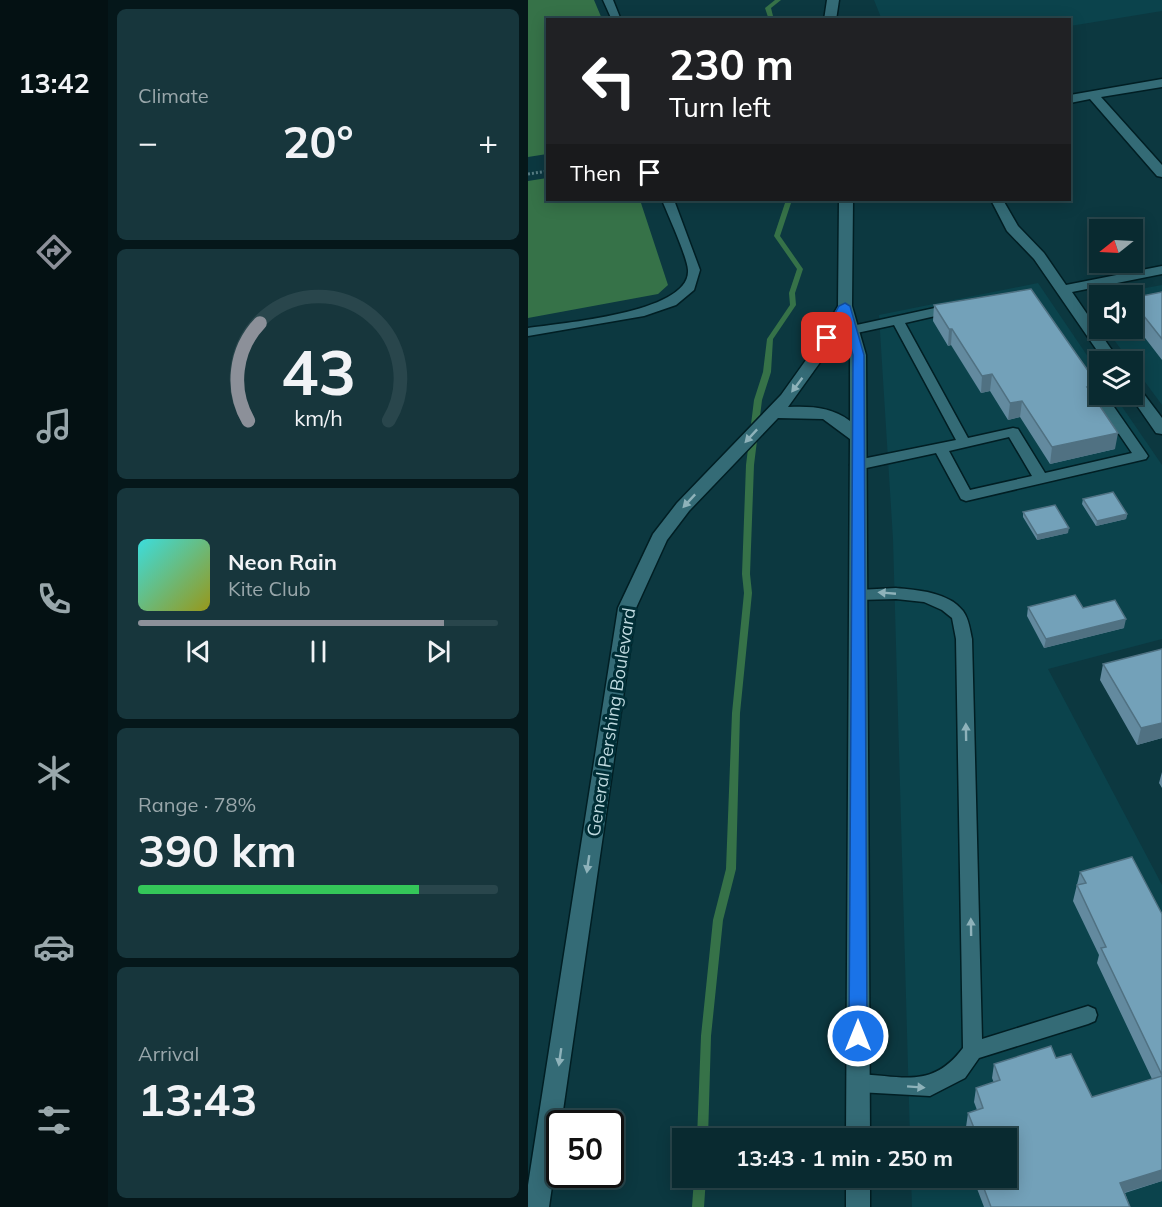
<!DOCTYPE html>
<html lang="en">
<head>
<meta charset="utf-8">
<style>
  body { margin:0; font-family:Mulish,sans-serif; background:#17363c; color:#f1f3f6; height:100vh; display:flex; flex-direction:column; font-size:22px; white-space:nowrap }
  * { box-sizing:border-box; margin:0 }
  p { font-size:20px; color:#99a7ab }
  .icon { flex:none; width:33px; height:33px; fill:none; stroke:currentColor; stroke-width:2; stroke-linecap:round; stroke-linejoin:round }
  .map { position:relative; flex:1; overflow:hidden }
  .sheet { display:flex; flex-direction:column; gap:9px; padding:9px; background:#05171a; width:420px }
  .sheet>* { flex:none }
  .guide { position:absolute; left:18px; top:18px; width:525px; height:183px; border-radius:0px; box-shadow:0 3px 15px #0003,0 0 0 2px #29464c; background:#202124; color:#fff; overflow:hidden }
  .needle { width:39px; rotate:252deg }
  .tools { position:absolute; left:561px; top:219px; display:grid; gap:12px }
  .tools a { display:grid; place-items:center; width:54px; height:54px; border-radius:0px; background:#092a30; box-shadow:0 3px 15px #0003,0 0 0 2px #29464c; font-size:30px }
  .speed { position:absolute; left:18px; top:1110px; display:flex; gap:12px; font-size:30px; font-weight:700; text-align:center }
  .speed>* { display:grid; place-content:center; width:78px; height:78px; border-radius:50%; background:#092a30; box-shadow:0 3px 15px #0003,0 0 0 2px #29464c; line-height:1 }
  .speed .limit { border:3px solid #111; border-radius:9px; background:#fff; color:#111 }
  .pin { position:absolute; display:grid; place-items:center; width:51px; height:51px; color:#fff; margin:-26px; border-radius:12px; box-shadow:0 3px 9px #0006 }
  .me { position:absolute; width:66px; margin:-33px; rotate:0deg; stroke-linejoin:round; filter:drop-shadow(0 0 4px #0008) }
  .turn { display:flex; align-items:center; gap:21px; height:126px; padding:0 24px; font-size:27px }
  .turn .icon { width:78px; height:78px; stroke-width:2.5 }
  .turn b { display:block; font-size:42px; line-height:51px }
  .then { display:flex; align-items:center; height:57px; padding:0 24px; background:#0003; gap:12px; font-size:22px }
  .big { font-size:45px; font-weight:700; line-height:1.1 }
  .sheet .tile { flex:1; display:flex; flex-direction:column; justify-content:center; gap:9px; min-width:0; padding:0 21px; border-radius:9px; background:#17363c }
  .sheet .dial { align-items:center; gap:0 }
  .dial svg { height:156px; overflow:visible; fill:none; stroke:#29464c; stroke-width:7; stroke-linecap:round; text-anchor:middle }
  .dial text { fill:#f1f3f6; stroke:none }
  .song { display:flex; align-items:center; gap:18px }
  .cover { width:72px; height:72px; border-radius:9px; background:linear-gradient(135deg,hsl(180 70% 55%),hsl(60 70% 35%)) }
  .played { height:6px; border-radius:3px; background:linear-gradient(90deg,#8c9099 85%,#29464c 85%) }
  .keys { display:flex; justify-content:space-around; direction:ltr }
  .heat { display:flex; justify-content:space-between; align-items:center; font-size:33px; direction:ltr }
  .charge { height:9px; border-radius:4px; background:linear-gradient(90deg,#34c759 78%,#29464c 0) }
  .trip { position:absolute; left:144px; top:1128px; width:345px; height:60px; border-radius:0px; background:#092a30; box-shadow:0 3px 15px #0003,0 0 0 2px #29464c; font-weight:700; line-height:60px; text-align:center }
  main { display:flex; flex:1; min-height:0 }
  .menu { display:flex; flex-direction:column; width:108px; justify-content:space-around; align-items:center; background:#041113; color:#99a7ab }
  .menu .icon { width:42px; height:42px }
  .menu .on { color:#8c9099 }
  .menu b { font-size:27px; color:#f1f3f6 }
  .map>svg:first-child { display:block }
</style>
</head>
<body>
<main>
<nav class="menu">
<b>13:42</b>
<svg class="icon on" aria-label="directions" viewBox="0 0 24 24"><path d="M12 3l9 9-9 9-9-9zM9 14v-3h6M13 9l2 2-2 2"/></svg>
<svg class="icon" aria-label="music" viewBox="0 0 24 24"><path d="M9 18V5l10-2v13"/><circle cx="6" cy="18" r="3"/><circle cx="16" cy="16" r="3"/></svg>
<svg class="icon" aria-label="phone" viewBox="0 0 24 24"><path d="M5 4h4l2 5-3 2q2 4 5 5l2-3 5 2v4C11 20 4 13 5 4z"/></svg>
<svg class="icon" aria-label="climate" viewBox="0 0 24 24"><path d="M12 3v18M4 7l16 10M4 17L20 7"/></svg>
<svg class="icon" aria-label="car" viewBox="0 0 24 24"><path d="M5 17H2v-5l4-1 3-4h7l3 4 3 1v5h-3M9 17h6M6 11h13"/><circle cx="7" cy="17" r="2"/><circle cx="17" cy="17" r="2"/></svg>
<svg class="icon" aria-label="filters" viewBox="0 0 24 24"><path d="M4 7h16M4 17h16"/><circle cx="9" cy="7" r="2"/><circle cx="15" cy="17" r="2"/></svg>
</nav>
<section class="sheet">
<div class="tile"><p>Climate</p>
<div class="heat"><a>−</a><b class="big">20°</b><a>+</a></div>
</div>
<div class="tile dial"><svg viewBox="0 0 100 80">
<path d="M14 69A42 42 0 1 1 86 69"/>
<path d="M14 69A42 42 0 0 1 20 19" stroke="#8c9099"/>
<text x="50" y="56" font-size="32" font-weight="700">43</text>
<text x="50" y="72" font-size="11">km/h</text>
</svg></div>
<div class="tile">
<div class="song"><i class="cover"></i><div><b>Neon Rain</b><p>Kite Club</p></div></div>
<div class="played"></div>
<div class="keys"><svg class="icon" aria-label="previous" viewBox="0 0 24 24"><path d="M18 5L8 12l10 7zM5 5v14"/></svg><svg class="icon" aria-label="pause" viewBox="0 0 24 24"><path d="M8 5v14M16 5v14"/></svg><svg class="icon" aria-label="next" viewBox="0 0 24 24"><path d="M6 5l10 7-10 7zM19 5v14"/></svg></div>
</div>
<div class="tile"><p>Range · 78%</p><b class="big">390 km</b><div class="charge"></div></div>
<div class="tile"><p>Arrival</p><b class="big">13:43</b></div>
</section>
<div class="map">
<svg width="634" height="1207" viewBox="0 0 634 1207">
  <rect width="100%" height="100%" fill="#0c3840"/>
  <path fill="#0b434c" d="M 346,0 L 634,0 L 634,11 L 542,26 L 542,20 L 354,20 Z
    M 510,283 L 571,373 L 572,394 L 586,395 L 634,465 L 634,639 L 520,669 L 634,885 L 634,1207 L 384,1207 L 383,1178 L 478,1178 L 478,1138 L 382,1138 L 365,539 L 351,315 Z
    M 634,285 L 634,405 L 578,329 L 604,328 L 604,296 L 580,295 Z"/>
  <path fill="#367248" d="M 0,0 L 66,0 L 74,19 L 20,20 L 19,154 L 0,157 Z
    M 19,178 L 20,200 L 112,200 L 140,285 L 130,294 L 0,318 L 0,181 Z"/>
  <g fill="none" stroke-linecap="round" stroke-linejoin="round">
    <path fill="#367248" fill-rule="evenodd" d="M 247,0 L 253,0 L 243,8 L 246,20 L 241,20 L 237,8 Z
      M 258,200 L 264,200 L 252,236 L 275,269 L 267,293 L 268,305 L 245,339 L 243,372 L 234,400 L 226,465 L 222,574 L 224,593 L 212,713 L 208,869 L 195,920 L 183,1036 L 180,1138 L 169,1138 L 173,1036 L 185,920 L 198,869 L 204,713 L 216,593 L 214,574 L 218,465 L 226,400 L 235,372 L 239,339 L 262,305 L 261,293 L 269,269 L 246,236 Z
      M 166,1178 L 178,1178 L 176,1207 L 164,1207 Z"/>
    <g stroke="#011e23" stroke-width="3">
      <path id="lane" d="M 75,0 L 85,0 L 93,20 L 84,20 Z
        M 134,200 L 146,200 L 172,270 L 166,290 L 148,305 L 116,316 L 0,336 L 0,328 C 32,323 163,313 160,270 C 159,256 140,215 134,200 Z
        M 425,304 L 431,308 L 429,311 L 377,323 L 440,438 L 485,428 L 490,429 L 517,473 L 604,453 L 552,377 L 558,373 L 563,374 L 572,387 L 572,394 L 577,394 L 618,453 L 620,456 L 618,459 L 438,501 L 433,499 L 408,453 L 329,470 L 324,468 L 322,465 L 324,462 L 329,460 L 428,440 L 366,325 L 324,334 L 318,330 L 324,326 ZM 481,437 L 504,476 L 442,490 L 421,451 Z
        M 368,588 C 389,590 421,592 435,611 C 441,619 442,630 444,639 L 454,1039 L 560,1006 L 567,1009 L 569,1015 L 567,1021 L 560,1024 L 451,1058 L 437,1078 L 402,1096 L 330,1092 L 323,1090 L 320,1083 L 323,1076 L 330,1074 C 376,1076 404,1089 435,1048 L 428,639 L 424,618 L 414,610 L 396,602 L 368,599 L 330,600 L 323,595 L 330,590 Z"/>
    </g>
    <g stroke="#011e23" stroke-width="3">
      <path id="street" d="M 634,79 L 634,87 L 573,97 L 634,165 L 634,177 L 629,176 L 562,99 L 542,103 L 542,95 Z
        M 463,200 L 475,200 L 490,226 L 516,253 L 538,285 L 634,266 L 634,274 L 544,292 L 592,362 L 577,362 L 506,259 L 479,231 Z
        M 604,383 L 609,385 L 634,418 L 634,434 L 628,433 L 601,394 L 604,394 Z"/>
    </g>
    <g stroke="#011e23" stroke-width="3">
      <path id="secondary" d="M 299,0 L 311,0 L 308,20 L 296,20 Z
        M 311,200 L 325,200 L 324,306 L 338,355 L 342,1138 L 318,1138 L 322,439 L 295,419 L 250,418 L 161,511 L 139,540 L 108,608 L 21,1207 L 0,1207 L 0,1185 L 90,608 L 125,534 L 149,503 L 253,395 L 283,353 L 310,306 ZM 314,324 L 322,355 L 322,421 C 304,407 283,406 260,407 L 298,354 Z
        M 318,1178 L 342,1178 L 342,1207 L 318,1207 Z"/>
    </g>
    <path stroke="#567b82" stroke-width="3" stroke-dasharray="2 2" stroke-linecap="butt" d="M 0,174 L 20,171"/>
    <use href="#lane" fill="#346b76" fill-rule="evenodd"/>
    <use href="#street" fill="#346b76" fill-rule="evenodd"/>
    <use href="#secondary" fill="#346b76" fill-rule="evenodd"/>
  </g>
  <path fill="#638a9f" d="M 634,292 L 634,360 L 604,321 L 604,298 Z
    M 406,305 L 568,401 L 587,449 L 522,464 L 492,417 L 480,420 L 462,391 L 453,393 L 423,345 L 420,346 L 405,321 Z
    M 555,499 L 599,514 L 598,519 L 568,526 L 554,504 Z
    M 495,512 L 540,533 L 509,540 L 495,517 Z
    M 500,607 L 555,608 L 596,628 L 516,648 L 499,616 Z
    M 634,649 L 634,738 L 609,745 L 572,680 L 575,664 Z
    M 634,772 L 634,788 L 631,783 Z
    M 552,872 L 634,914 L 634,1181 L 597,1193 L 602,1207 L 456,1207 L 445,1178 L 478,1178 L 478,1138 L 443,1138 L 438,1127 L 440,1113 L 449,1110 L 446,1102 L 448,1088 L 466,1083 L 464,1078 L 466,1064 L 528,1058 L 564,1097 L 624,1079 L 569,963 L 571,955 L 545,901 Z"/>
  <path fill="#507182" d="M 421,329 L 424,329 L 423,345 L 420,346 Z
    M 464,374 L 462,391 L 453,393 L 454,376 Z
    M 570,385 L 568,401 L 559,387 Z
    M 494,401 L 492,417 L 480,420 L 482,403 Z
    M 590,433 L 587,449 L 522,464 L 524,447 Z
    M 599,514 L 598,519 L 568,526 L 569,521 Z
    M 541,528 L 540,533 L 509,540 L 509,535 Z
    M 598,619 L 596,628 L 516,648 L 518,639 Z
    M 634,723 L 634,738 L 609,745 L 613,728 Z
    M 634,1170 L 634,1181 L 588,1195 L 592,1183 Z"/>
  <path fill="#73a1b9" stroke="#507182" stroke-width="1.5" d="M 503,289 L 570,385 L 559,387 L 590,433 L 524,447 L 494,401 L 482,403 L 464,374 L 454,376 L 424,329 L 421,329 L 406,305 Z
    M 634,292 L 634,339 L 604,301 L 604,298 Z
    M 585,492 L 599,514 L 569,521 L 555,499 Z
    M 527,505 L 541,528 L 509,535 L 495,512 Z
    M 547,595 L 555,608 L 587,600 L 598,619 L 518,639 L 500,607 Z
    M 634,649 L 634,723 L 613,728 L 575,664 Z
    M 604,857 L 634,914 L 634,1075 L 573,948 L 578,947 L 549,885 L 558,883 L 552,872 Z
    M 523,1046 L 528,1058 L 543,1054 L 564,1097 L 634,1076 L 634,1170 L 592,1183 L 602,1207 L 463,1207 L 452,1178 L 478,1178 L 478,1138 L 450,1138 L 440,1113 L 455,1108 L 448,1088 L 472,1080 L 466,1064 Z"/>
  <defs><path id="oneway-solid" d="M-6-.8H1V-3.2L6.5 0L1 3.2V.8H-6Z" transform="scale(1.5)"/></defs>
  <g fill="#8eb2ba">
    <use href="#oneway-solid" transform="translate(269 385) rotate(127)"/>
    <use href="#oneway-solid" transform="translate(223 436) rotate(133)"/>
    <use href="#oneway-solid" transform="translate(161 501) rotate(133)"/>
    <use href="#oneway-solid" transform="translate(359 593) rotate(-175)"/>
    <use href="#oneway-solid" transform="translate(438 732) rotate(-91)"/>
    <use href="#oneway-solid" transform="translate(60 864) rotate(98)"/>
    <use href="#oneway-solid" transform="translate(443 927) rotate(-91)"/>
    <use href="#oneway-solid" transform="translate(32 1057) rotate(98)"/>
    <use href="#oneway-solid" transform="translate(388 1087) rotate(4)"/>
  </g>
  <path fill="#1a73e8" stroke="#114b97" stroke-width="1.5" d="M 317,303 L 322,306 L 336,355 L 339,1036 L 336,1042 L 330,1044 L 324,1042 L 321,1036 L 325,355 L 315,319 L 303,341 L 293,338 L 311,306 Z"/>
  <g text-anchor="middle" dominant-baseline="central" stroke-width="6" stroke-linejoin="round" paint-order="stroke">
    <g font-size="18" fill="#bed9df" stroke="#002e36">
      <text transform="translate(83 722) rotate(-81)">General Pershing Boulevard</text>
    </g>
  </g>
</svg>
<div class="tools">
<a><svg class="needle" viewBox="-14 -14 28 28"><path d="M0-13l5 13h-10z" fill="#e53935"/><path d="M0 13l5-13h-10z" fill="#99a7ab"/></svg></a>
<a><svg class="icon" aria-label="sound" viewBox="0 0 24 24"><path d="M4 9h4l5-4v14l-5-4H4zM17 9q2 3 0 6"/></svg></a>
<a><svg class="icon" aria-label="layers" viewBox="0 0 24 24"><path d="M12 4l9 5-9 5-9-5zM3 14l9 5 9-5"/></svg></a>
</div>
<div class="speed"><div class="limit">50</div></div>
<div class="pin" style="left:299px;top:338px;background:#d93025"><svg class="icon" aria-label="arrive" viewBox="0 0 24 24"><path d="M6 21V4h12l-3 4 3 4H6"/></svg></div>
<svg class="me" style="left:330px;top:1036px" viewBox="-20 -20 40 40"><circle r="17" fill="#1a73e8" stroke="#fff" stroke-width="3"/><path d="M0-11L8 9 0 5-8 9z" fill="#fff"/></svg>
<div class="trip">13:43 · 1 min · 250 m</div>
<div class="guide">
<div class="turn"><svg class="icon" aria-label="left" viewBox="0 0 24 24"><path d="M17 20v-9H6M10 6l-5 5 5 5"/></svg><div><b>230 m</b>Turn left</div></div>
<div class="then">Then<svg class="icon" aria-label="arrive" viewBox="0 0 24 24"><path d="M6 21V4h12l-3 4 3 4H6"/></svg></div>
</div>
</div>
</main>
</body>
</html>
